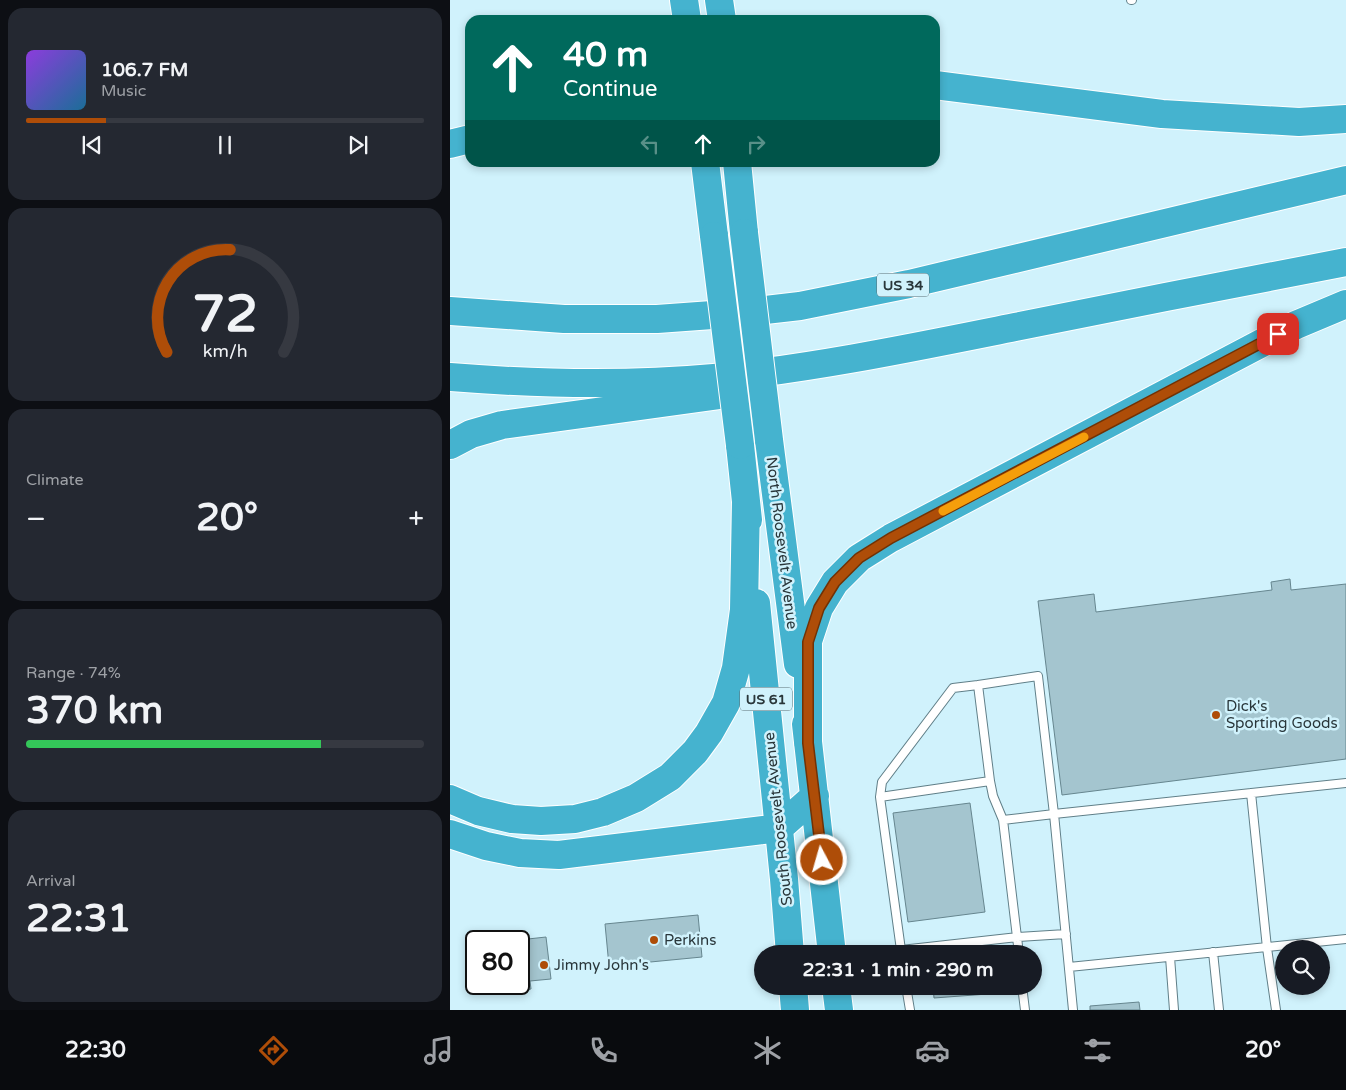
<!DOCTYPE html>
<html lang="en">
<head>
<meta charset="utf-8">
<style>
  body { margin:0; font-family:"Varela Round",sans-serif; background:#242831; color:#f1f3f6; height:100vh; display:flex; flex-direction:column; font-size:19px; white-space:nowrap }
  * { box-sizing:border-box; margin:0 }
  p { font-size:16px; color:#9ea1a6 }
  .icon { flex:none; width:28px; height:28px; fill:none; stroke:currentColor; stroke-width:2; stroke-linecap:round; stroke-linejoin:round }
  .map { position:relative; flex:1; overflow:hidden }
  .sheet { display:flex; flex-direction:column; gap:8px; padding:8px; background:#0d0f14; width:450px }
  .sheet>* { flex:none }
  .banner { position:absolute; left:15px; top:15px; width:475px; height:152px; border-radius:15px; box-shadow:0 2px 8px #0003; background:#00695c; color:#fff; overflow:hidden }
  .fabs { position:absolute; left:825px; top:940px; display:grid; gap:10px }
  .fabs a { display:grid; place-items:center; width:55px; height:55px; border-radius:50%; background:#171b24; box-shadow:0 2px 8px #0003; font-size:25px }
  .speed { position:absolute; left:15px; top:930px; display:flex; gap:10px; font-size:25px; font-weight:700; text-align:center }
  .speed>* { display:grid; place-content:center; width:65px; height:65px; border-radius:50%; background:#171b24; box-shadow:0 2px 8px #0003; line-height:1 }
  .speed .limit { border:2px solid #111; border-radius:8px; background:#fff; color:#111 }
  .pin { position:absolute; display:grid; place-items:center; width:42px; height:42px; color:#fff; margin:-21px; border-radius:10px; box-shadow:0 2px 8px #0006 }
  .me { position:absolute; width:55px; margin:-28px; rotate:354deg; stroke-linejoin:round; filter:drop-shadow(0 0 4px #0008) }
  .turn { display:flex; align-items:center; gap:18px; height:105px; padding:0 15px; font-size:22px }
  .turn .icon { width:65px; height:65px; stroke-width:2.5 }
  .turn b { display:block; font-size:35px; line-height:42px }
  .lanes { display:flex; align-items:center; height:48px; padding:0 15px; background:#0003; justify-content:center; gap:25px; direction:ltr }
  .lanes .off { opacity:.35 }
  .big { font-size:38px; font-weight:800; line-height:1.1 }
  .sheet .widget { flex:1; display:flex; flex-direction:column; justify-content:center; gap:8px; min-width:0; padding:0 18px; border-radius:15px; background:#242831 }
  .sheet .dial { align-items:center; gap:0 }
  .dial svg { height:130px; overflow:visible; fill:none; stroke:#363941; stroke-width:7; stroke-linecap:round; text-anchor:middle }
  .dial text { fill:#f1f3f6; stroke:none }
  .song { display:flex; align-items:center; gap:15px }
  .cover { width:60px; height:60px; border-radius:8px; background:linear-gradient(135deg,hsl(270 70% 55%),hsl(200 70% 35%)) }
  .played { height:5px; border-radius:2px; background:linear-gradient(90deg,#ae4d08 20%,#363941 20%) }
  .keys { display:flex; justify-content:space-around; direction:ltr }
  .heat { display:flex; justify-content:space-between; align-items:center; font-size:28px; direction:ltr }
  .charge { height:8px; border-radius:4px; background:linear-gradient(90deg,#34c759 74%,#363941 0) }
  .trip { position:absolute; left:304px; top:945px; width:288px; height:50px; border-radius:25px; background:#171b24; box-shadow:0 2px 8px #0003; font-weight:800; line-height:50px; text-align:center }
  .tab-bar { display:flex; height:80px; justify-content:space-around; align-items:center; background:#090b0e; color:#9ea1a6 }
  .tab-bar .icon { width:35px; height:35px }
  .tab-bar .selected { color:#ae4d08 }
  .tab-bar b { font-size:22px; color:#f1f3f6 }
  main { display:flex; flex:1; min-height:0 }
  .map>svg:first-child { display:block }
</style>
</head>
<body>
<main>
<section class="sheet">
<div class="widget">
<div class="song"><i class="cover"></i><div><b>106.7 FM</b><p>Music</p></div></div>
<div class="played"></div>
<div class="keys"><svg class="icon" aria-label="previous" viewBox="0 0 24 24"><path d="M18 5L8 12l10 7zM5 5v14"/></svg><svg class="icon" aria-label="pause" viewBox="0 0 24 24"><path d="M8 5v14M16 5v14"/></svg><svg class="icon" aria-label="next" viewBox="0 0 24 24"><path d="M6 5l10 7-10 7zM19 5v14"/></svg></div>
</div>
<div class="widget dial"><svg viewBox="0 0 100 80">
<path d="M14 69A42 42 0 1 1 86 69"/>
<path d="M14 69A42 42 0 0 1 53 6" stroke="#ae4d08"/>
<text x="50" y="56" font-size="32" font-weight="700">72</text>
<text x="50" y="72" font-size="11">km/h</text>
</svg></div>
<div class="widget"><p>Climate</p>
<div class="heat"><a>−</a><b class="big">20°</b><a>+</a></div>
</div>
<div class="widget"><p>Range · 74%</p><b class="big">370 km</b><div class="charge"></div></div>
<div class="widget"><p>Arrival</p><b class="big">22:31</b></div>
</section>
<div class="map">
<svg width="896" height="1010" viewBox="0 0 896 1010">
  <rect width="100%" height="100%" fill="#d0f2fc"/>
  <path fill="#a4c5cf" stroke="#66868f" d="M 840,579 L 841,590 L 896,584 L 896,759 L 612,795 L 588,601 L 644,594 L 646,612 L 822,590 L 821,582 Z
    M 520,803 L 535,912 L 458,922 L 443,813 Z
    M 248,915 L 252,957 L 159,966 L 155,924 Z
    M 96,937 L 101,979 L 80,981 L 81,989 L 58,992 L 57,984 L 69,984 L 69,941 L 60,941 Z
    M 483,986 L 550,986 L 551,993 L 484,998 Z
    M 689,1002 L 690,1010 L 640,1010 L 640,1006 Z"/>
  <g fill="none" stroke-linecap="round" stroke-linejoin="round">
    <g stroke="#607f88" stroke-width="10">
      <path id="lane" d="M 681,0 L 682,0
        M 801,793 L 817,948 L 826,1010
        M 430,797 L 540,781
        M 553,820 L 543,796 L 540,781 L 528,685 L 588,676 L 604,814 L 553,820 L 569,954
        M 451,950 L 430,797 L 432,782 L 503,688 L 528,685
        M 763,952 L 769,1010
        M 452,954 L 451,950 L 568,937 L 616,934
        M 720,957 L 724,1010
        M 619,967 L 896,939
        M 456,986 L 460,1010
        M 572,986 L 575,1010
        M 623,1010 L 604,814 L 896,783"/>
    </g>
    <g stroke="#fff" stroke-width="30">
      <path id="highway" d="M 234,0 L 237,20
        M 269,0 L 272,20
        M 485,85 L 712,114 L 849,122 L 896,119
        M 0,144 L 20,139
        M 255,162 L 264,236
        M 287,162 L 294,233
        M 0,311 L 114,319 L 207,319 L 290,313 L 350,306 L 459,284 L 896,180
        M 0,377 C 88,384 176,386 264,378 C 365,368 465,347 565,327 C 675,305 786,283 896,262
        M 319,440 L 348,664
        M 0,445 L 21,434 L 52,425 L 292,392
        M 290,445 L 298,520
        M 306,603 L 334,879 L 340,954
        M 356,724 L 382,954
        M 358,743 L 358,641 L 369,608 L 385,582 L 409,558 L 441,538 L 846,325 L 896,304
        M 0,799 L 28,811 L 62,819 L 91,821 L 125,819 L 153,812 L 186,798 L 220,777 L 245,752 L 259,733 L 276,703 L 286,668 L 294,610 L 296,502
        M 0,834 L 36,846 L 70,853 L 109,855 L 329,828 L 365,796
        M 343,986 L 345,1010
        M 386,986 L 389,1010"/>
    </g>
    <use href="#lane" stroke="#fff" stroke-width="8"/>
    <use href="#highway" stroke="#45b3cf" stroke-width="28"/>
    <g stroke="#fff" stroke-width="30" stroke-linecap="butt">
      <path id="highway-bridge" d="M 294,233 L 319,440
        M 264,236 L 290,445"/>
    </g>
    <use href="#highway-bridge" stroke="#45b3cf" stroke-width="28"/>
  </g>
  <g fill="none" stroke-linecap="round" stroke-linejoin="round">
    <g stroke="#713205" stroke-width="12">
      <path id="route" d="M 372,860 L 358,743 L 358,642 L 369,608 L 385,582 L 409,558 L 441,538 L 828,334"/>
    </g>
    <use href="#route" stroke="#ae4d08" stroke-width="9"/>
    <path stroke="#f59e0b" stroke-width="9" d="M 493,511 L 634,437"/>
  </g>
  <g fill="#ae4d08" stroke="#d0f2fc" stroke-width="2">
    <circle cx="766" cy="715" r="5"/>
    <circle cx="204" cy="940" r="5"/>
    <circle cx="94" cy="965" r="5"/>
  </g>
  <g text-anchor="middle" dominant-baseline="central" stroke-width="5" stroke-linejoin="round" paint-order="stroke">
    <g fill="#d0f2fc" stroke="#5b6e74" stroke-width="1">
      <rect x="427" y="273.5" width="52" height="23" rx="4"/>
      <rect x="290" y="687.5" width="52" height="23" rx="4"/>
    </g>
    <g font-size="14" font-weight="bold" fill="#29363a">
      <text x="453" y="285">US 34</text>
      <text x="316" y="699">US 61</text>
    </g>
    <g font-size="15" fill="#29363a" stroke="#d0f2fc">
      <text transform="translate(332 543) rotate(83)">North Roosevelt Avenue</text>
      <text transform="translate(328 819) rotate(-96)">South Roosevelt Avenue</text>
    </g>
    <g font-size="15" fill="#29363a" stroke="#d0f2fc" text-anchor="start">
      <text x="776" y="706">Dick's<tspan x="776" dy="17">Sporting Goods</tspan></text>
      <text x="214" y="940">Perkins</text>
      <text x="104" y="965">Jimmy John's</text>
    </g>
  </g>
</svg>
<div class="fabs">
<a><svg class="icon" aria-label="search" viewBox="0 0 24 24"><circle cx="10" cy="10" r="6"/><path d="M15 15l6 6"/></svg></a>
</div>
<div class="speed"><div class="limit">80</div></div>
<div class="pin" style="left:828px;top:334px;background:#d93025"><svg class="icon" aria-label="arrive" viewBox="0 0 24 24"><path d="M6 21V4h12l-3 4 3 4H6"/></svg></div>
<svg class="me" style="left:372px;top:860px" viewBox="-20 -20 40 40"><circle r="17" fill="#ae4d08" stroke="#fff" stroke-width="3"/><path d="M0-11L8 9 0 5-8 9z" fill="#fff"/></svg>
<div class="trip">22:31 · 1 min · 290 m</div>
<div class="banner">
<div class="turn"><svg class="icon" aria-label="ahead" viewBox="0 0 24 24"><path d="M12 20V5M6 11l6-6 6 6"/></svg><div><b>40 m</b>Continue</div></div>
<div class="lanes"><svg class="icon off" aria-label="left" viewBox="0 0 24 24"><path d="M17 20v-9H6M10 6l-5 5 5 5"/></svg><svg class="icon" aria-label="ahead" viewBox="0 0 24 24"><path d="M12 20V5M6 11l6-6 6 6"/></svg><svg class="icon off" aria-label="right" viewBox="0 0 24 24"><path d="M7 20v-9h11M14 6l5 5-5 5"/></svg></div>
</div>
</div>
</main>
<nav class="tab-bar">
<b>22:30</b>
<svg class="icon selected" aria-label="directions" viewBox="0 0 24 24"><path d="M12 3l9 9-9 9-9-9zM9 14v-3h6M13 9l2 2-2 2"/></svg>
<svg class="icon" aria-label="music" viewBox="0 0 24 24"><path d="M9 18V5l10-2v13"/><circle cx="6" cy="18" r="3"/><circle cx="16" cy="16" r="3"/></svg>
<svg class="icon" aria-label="phone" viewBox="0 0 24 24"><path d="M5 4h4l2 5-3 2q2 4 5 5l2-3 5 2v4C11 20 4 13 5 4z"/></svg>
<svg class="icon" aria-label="climate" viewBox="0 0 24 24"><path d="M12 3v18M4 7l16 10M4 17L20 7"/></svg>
<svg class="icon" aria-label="car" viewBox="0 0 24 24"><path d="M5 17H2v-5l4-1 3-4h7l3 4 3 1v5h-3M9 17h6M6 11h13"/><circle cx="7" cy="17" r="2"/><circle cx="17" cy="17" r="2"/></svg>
<svg class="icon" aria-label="filters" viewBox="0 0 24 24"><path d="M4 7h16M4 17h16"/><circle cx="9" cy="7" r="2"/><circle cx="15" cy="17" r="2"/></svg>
<b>20°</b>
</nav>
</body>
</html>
